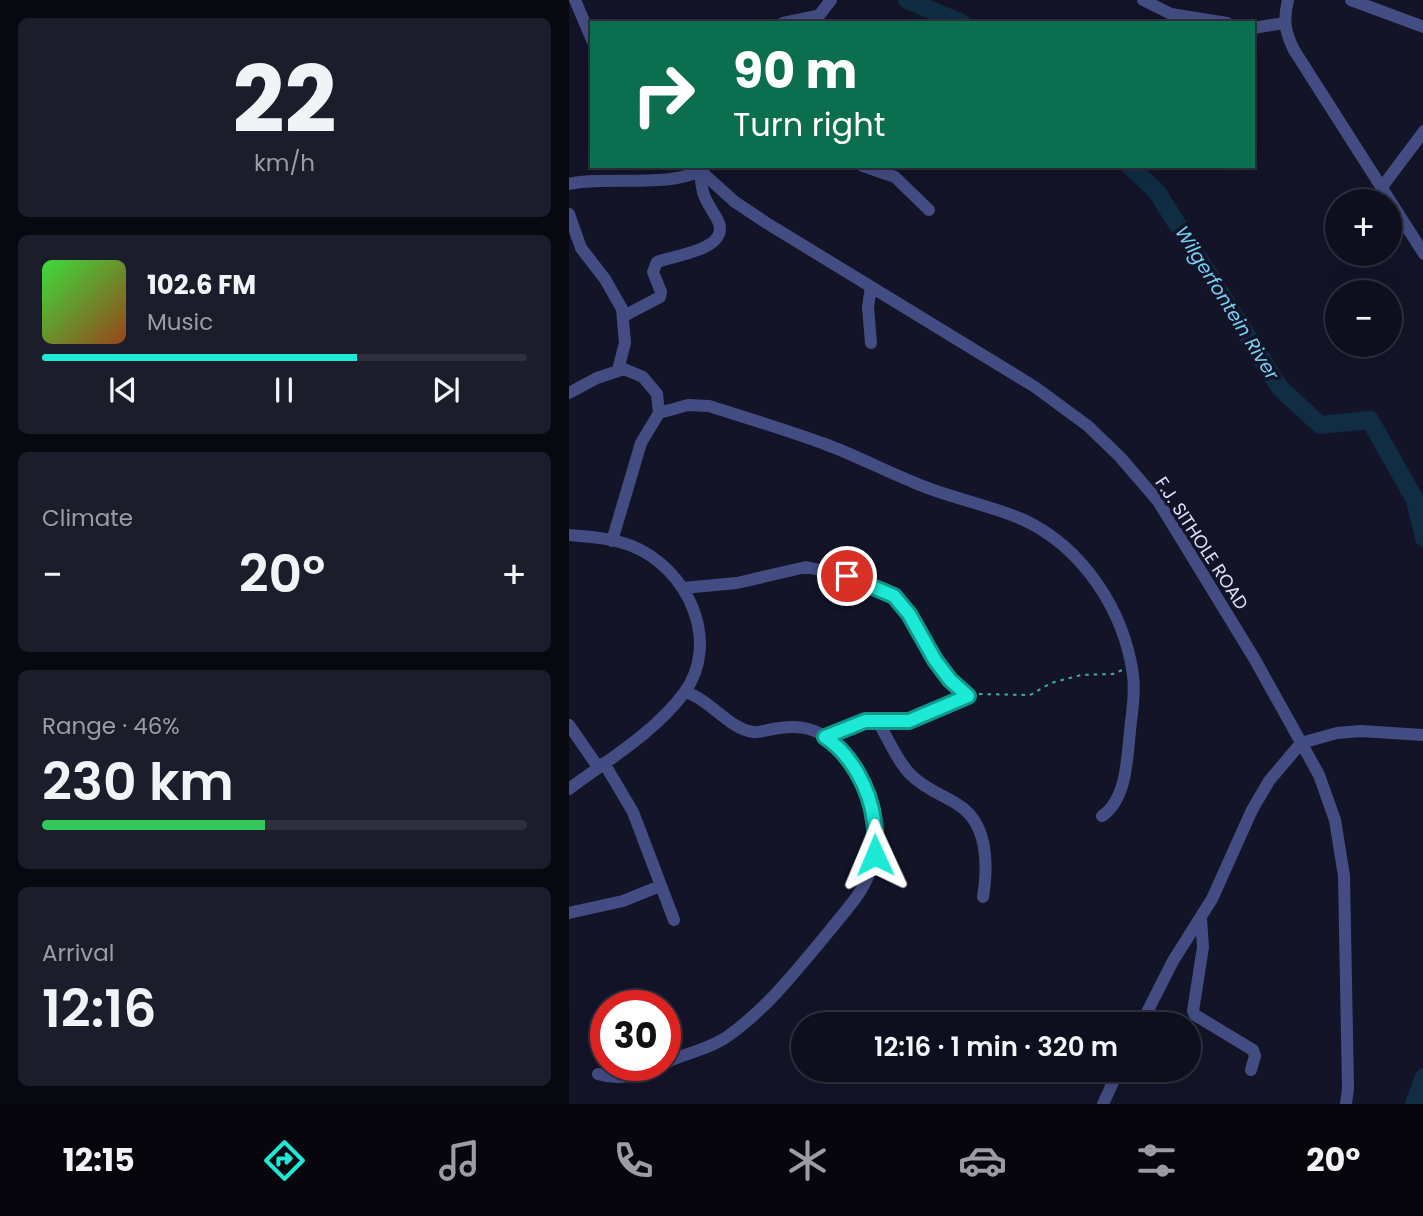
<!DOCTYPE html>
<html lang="en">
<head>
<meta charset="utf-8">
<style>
  body { margin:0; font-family:Poppins,sans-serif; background:#1c1d2b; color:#f1f3f6; height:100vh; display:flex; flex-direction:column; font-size:26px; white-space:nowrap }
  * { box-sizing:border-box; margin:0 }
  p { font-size:23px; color:#9b9ca4 }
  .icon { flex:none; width:38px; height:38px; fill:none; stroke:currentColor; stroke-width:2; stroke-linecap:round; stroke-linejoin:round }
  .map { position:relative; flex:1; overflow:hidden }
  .details { display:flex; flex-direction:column; gap:18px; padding:18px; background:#080810; width:569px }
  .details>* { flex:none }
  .hud { position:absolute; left:21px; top:21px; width:665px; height:147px; border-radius:0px; box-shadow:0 7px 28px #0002,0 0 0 2px #2e2f3c; background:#0b6e4f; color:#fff; overflow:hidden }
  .tools { position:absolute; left:756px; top:189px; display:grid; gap:14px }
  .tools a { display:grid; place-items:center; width:77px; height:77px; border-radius:50%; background:#0e0f1e; box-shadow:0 7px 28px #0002,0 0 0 2px #2e2f3c; font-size:35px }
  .speed { position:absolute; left:21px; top:990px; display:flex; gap:14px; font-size:35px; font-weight:700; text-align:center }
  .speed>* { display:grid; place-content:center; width:91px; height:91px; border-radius:50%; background:#0e0f1e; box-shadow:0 7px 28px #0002,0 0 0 2px #2e2f3c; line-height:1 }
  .speed .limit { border:10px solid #d22; background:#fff; color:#111 }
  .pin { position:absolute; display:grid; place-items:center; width:60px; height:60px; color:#fff; margin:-30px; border:4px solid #fff; border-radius:50%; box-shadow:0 2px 7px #0007 }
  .me { position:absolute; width:77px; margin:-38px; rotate:359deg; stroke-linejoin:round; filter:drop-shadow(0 0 5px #0008) }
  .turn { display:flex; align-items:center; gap:24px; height:147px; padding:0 28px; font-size:32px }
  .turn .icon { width:91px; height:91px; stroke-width:2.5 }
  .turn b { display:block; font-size:49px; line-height:60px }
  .big { font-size:52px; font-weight:600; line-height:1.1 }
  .details .widget { flex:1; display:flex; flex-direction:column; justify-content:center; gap:10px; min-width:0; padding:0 24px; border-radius:10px; background:#1c1d2b }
  .details .dial { align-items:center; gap:0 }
  .dial b { font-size:91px; line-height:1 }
  .song { display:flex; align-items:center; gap:21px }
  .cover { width:84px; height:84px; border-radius:10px; background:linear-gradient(135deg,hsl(120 70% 55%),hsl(20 70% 35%)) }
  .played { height:7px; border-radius:4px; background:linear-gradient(90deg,#1ce9d6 65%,#2e2f3c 65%) }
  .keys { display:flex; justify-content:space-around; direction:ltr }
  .heat { display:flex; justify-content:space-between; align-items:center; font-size:38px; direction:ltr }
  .charge { height:10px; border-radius:5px; background:linear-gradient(90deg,#34c759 46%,#2e2f3c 0) }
  .trip { position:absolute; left:222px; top:1012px; width:410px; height:70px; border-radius:35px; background:#0e0f1e; box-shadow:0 7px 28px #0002,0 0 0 2px #2e2f3c; font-weight:600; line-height:70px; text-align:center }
  .tabs { display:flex; height:112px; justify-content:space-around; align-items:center; background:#06060c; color:#9b9ca4 }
  .tabs .icon { width:49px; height:49px }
  .tabs .selected { color:#1ce9d6 }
  .tabs b { font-size:32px; color:#f1f3f6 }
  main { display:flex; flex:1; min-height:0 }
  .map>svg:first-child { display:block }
</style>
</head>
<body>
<main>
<section class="details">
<div class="widget dial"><b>22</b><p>km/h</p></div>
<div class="widget">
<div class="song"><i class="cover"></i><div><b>102.6 FM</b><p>Music</p></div></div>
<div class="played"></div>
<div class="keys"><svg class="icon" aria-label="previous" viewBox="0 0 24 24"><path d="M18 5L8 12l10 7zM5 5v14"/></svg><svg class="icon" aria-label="pause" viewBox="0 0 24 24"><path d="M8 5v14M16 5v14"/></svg><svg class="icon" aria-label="next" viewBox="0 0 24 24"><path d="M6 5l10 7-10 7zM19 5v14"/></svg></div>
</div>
<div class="widget"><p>Climate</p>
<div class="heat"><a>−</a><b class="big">20°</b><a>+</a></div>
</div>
<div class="widget"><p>Range · 46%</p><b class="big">230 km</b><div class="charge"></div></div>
<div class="widget"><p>Arrival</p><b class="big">12:16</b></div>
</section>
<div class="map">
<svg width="855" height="1104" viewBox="0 0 855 1104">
  <rect width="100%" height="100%" fill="#131428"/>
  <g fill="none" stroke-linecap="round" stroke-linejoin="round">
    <path stroke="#102d44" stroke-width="18" d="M 338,0 L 393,23
      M 561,166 L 588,192 L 711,388 L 751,425 L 801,420 L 846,500 L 855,538
      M 845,1104 L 855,1077"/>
    <path stroke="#3db193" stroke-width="2" stroke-dasharray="3.5 5" stroke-linecap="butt" d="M 410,694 L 461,695 L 482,683 L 512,675 L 544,674 L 553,670"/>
    <path stroke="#434d83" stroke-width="12" d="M 6,0 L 23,40
      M 574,0 L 602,14 L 658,23
      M 719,0 C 714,20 716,32 725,50 L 855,254
      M 782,0 L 855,27
      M 245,22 L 262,0
      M 214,23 L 248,16
      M 684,28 L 715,23
      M 126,166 L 166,202 L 196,222 L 466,387 L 519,426 L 551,457 L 589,501 L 685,658 L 729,737 L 750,775 L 766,820 L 775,876 L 779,1088 L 777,1104
      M 294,166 L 326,177 L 360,210
      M 0,184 C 34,175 113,190 136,166
      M 813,187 L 855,131
      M 0,214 L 12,248 L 36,279 L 53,309 L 56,343 L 49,370
      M 302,287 L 299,307 L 302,343
      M 55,316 L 91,297 L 92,292 L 84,272 L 88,262 C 106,255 167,249 147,217 C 135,197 133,196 131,171
      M 0,393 L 28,378 L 55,369 L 74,377 L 88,394 L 90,413 L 72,443 L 43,541
      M 90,413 L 119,405 L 140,406 C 178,418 218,430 256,444 C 286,455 314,470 344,482 C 379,498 419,504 455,520 C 514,548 555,610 564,675 C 566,690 564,707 562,722 C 558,751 560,798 533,816
      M 0,535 C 21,537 43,538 63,546 C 118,568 153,641 115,693 C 86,732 39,760 0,789
      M 114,588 L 168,583 L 237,567 L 278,576 L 302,585 L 325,596 L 340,614 L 366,661 L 381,680 L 399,696
      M 308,720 C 319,738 328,761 342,775 C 356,789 372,794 388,804 C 420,823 419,865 414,897
      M 0,725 L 29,767
      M 256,737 L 296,721 L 339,721 L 399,696
      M 35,763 L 64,812 L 105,920
      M 0,913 L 54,901 L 91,886
      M 632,919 L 634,947 L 624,1011 L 626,1015 L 684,1050 L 686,1056 L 682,1070
      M 572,1024 L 604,961 L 643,899 L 683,810 L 700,781 L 732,743 L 768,733 L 792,731 L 855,735
      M 96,1063 C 117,1053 141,1049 159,1036 C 199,1008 231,966 262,929 C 276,911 293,894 301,872 C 318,831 295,764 260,739 C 242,726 225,725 204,729 C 198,730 190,733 184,732 C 160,729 141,699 116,692
      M 29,1074 C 51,1081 69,1075 90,1066
      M 534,1104 L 550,1069"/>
  </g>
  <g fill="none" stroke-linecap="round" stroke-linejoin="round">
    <g stroke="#12978b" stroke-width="18">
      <path id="route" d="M 278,576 L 325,596 L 340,614 L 366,660 L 381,680 L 399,696 L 340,721 L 296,721 L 256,737 C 282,754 301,789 305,821 C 307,832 306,844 306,855"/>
    </g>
    <use href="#route" stroke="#1ce9d6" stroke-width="12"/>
  </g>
  <g text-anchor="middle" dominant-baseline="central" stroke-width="7" stroke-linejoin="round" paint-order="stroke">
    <g font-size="18" fill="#dee0fc" stroke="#131428">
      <text transform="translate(633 543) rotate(57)">F.J. SITHOLE ROAD</text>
    </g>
    <g font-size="19" font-style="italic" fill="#76d1f2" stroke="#131428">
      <text transform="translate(658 303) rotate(58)">Wilgerfontein River</text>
    </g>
  </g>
</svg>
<div class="tools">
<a>+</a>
<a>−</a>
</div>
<div class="speed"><div class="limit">30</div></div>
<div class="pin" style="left:278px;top:576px;background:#d93025"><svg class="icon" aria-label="arrive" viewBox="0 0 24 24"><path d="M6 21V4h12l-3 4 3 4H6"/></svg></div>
<svg class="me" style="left:306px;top:855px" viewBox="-20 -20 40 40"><path d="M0-17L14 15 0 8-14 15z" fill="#1ce9d6" stroke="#fff" stroke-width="4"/></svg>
<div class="trip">12:16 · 1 min · 320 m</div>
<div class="hud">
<div class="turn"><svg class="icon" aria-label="right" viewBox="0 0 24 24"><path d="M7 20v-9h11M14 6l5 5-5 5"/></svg><div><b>90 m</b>Turn right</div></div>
</div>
</div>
</main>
<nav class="tabs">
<b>12:15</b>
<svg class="icon selected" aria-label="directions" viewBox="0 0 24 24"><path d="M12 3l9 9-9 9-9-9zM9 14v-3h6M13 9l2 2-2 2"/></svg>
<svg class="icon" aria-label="music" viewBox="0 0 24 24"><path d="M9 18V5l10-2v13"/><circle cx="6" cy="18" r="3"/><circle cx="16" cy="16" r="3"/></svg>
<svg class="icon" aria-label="phone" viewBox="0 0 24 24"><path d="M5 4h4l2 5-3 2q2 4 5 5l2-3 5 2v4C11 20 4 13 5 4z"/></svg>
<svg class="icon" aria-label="climate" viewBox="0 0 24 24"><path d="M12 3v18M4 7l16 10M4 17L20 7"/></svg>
<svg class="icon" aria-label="car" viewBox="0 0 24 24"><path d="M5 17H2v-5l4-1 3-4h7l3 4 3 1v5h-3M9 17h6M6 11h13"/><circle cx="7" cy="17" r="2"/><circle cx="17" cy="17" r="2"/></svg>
<svg class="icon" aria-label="filters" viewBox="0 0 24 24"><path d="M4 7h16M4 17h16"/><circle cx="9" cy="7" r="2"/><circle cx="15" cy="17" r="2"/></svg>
<b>20°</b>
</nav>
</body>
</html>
